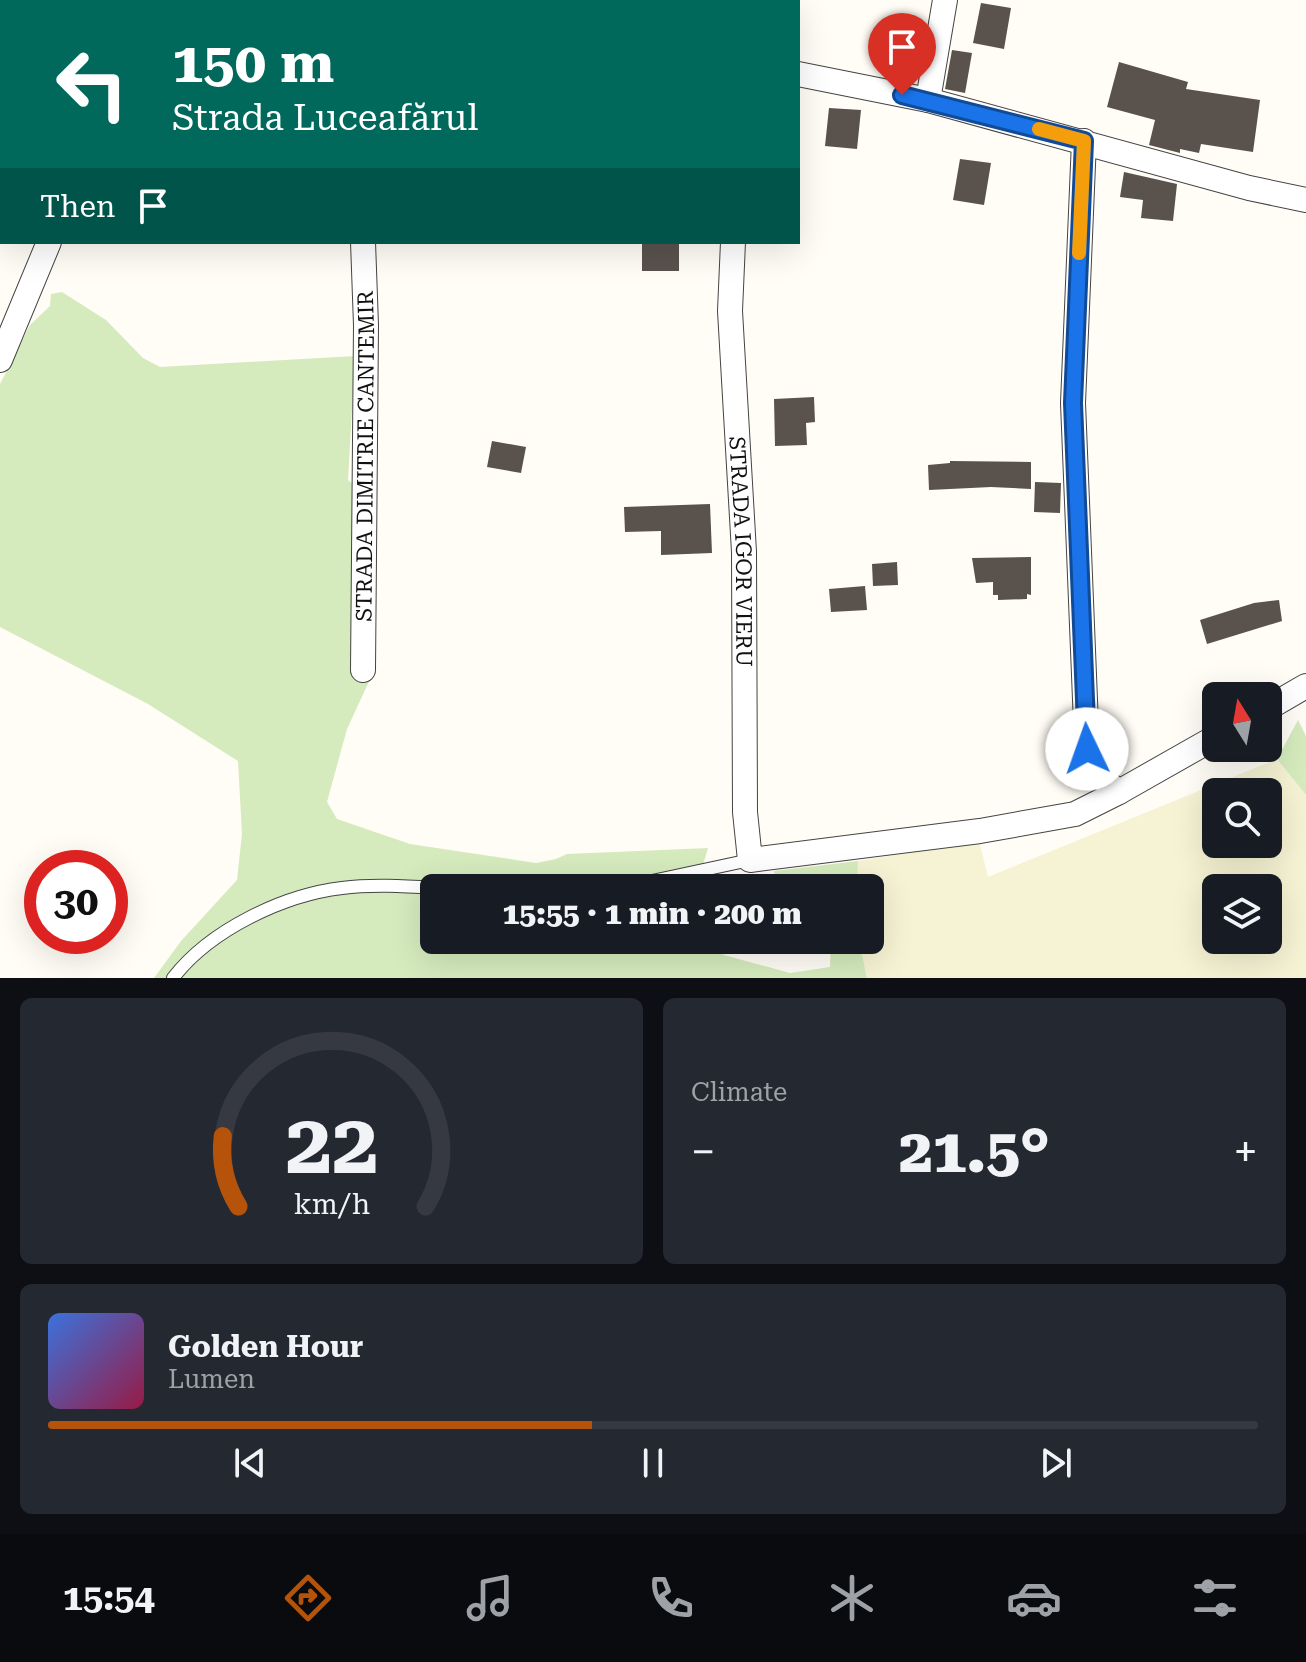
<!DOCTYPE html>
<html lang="en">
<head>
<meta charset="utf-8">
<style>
  body { margin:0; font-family:"Roboto Serif",serif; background:#242831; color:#f1f3f6; height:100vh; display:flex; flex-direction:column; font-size:30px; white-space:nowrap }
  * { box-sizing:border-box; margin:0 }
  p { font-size:26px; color:#9ea1a6 }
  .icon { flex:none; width:44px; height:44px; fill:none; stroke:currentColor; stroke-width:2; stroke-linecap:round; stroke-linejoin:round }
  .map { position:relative; height:978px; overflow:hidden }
  .panel { display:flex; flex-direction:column; gap:20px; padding:20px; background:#0d0f14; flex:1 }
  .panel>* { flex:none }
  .hud { position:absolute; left:0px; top:0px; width:800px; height:244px; box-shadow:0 8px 32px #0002; background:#00695c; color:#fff; overflow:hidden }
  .needle { width:52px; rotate:349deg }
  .buttons { position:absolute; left:1202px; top:682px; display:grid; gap:16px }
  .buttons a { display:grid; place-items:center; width:80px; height:80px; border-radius:12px; background:#171b24; box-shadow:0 8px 32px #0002; font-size:40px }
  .speed { position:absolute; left:24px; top:850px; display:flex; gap:16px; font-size:40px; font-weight:700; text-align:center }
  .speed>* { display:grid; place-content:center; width:104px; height:104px; border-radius:50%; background:#171b24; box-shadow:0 8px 32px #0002; line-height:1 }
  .speed .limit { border:12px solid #d22; background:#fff; color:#111 }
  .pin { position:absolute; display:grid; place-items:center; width:68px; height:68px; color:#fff; margin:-82px -34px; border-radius:50% 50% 50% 0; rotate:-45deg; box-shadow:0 0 8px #0007 }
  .pin .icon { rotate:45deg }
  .me { position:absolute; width:88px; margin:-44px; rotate:357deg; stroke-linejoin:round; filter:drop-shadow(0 0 6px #0008) }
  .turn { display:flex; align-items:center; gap:28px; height:168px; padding:0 40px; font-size:36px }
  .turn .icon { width:104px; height:104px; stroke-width:2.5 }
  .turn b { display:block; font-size:56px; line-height:68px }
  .then { display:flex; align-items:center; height:76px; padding:0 40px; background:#0003; gap:16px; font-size:30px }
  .big { font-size:60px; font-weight:800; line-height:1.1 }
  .panel .tile { flex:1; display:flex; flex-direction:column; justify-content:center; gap:12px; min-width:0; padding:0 28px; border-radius:12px; background:#242831 }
  .panel .dial { align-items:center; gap:0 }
  .dial svg { height:208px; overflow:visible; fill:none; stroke:#363941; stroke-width:7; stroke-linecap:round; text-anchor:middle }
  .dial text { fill:#f1f3f6; stroke:none }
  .song { display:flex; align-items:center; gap:24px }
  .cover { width:96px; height:96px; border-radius:12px; background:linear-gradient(135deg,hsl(220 70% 55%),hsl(340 70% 35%)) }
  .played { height:8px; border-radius:4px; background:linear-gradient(90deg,#b45309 45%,#363941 45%) }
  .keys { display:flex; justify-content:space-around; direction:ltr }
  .heat { display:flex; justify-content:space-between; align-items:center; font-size:44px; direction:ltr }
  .panel .tiles { flex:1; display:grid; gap:20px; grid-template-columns:1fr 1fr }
  .tile:last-child { grid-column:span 2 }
  .trip { position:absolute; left:420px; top:874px; width:464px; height:80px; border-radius:12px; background:#171b24; box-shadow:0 8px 32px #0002; font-weight:800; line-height:80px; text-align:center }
  .tab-bar { display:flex; height:128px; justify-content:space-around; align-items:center; background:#090b0e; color:#9ea1a6 }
  .tab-bar .icon { width:56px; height:56px }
  .tab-bar .current { color:#b45309 }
  .tab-bar b { font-size:36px; color:#f1f3f6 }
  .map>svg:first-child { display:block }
</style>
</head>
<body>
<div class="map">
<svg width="1306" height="978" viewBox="0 0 1306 978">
  <rect width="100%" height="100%" fill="#fffdf5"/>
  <path fill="#f6f3d4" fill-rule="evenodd" d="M 1277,759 L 1306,795 L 1306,978 L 867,978 L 859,940 L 870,940 L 870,888 L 857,888 L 858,861 L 979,841 L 988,877 ZM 1216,792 L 1268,792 L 1268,844 L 1216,844 ZM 1216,888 L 1268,888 L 1268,940 L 1216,940 Z"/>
  <path fill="#d5ebbd" d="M 62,292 L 106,320 L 143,358 L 160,367 L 355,356 L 348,480 L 371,499 L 372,675 L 347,729 L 327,802 L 337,819 L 410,844 L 536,863 L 556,859 L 567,854 L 708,848 L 696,888 L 434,888 L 434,940 L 705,940 L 724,955 L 790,973 L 830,967 L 831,940 L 859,940 L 867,978 L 154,978 L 181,941 L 237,880 L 242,834 L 238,761 L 148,704 L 0,627 L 0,384 L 30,325 L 50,306 L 51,294 Z
    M 1298,720 L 1306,736 L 1306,795 L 1277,759 Z
    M 858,861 L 857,888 L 796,888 L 777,884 L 774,871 Z"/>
  <path fill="#5a524d" d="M 981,3 L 1011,8 L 1004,49 L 973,43 Z
    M 952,50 L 972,53 L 965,93 L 945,89 Z
    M 1119,62 L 1188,82 L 1186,89 L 1260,100 L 1253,152 L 1201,144 L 1199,153 L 1180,149 L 1180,153 L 1149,145 L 1155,120 L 1107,107 Z
    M 829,108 L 861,110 L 857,149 L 825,146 Z
    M 960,159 L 991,163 L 984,205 L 953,200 Z
    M 1124,172 L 1177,184 L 1173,221 L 1141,218 L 1143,200 L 1120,197 Z
    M 658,242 L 679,242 L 679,271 L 642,271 L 642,244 L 658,244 Z
    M 814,397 L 815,422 L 806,423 L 807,445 L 775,446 L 774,399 Z
    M 492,441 L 526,447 L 521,473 L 487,467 Z
    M 950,461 L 1031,462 L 1031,489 L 991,487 L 929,490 L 928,465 L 950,463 Z
    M 1035,482 L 1061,483 L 1060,513 L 1034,512 Z
    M 710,504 L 712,553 L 661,555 L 661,531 L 625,532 L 624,507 Z
    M 1031,557 L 1031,595 L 1027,594 L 1027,599 L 998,600 L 998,595 L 993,595 L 993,582 L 976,583 L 972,558 Z
    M 897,562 L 898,585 L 873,586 L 872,564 Z
    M 865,586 L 867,610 L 831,612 L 829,589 Z
    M 1279,600 L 1282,621 L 1207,644 L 1200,620 L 1254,603 Z"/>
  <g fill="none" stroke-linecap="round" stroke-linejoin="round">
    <g stroke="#444" stroke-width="14">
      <path id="lane" d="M 521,888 L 652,881 L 750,860
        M 173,978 C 210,930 283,895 342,888 C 372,884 404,886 434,888"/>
    </g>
    <g stroke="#444" stroke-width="26">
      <g id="street">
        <path d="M 356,0 L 356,2"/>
        <path d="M 476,0 L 483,2"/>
        <path d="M 148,2 L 149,0"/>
        <path d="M 798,74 L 928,100 L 1249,188 L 1306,200"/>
        <path d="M 928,100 L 945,0"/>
        <path d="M 1084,141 L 1073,403 L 1087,749 L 1094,772 L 1119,792"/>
        <path id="s1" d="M 733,242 L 730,311 L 744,552 L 745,812 L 750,860 L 980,831 L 1075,814 L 1119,792 L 1216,737"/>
        <path d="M 0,360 L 49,242"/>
        <path id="s2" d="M 363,670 L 366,325 L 363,242"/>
        <path d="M 1268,708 L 1306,686"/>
      </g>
    </g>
    <use href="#lane" stroke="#fff" stroke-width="12"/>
    <use href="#street" stroke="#fff" stroke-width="24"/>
  </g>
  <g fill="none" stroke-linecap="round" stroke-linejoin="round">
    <g stroke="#114b97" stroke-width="20">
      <path id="route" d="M 902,95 L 1084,141 L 1073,403 L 1087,749"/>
    </g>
    <use href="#route" stroke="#1a73e8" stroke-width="14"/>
    <path stroke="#f59e0b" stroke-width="14" d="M 1039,129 L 1084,141 L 1079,253"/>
  </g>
  <g text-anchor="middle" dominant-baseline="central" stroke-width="8" stroke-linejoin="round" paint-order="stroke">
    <g font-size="22" fill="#111" stroke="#fff">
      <text stroke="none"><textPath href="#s2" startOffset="214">STRADA DIMITRIE CANTEMIR</textPath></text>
      <text stroke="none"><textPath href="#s1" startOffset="310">STRADA IGOR VIERU</textPath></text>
    </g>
  </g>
</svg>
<div class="buttons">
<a><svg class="needle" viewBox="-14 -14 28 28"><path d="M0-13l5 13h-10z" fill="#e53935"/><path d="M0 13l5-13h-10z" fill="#9ea1a6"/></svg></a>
<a><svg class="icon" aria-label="search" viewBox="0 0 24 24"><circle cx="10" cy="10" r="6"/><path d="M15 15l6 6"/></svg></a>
<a><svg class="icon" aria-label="layers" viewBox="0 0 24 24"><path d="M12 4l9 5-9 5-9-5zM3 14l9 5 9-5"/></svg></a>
</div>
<div class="speed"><div class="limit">30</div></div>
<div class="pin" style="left:902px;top:95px;background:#d93025"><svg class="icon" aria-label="arrive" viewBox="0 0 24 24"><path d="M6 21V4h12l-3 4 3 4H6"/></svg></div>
<svg class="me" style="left:1087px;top:749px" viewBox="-20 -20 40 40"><circle r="19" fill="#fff"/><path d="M0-13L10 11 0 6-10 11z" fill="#1a73e8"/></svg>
<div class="trip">15:55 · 1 min · 200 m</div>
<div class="hud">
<div class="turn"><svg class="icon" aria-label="left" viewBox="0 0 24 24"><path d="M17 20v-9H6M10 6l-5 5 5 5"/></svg><div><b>150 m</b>Strada Luceafărul</div></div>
<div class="then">Then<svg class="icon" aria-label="arrive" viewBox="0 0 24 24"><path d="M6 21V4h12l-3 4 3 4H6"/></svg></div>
</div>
</div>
<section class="panel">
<div class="tiles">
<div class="tile dial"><svg viewBox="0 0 100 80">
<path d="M14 69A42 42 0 1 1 86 69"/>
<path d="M14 69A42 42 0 0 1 8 42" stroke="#b45309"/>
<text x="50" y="56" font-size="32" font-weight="700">22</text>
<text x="50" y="72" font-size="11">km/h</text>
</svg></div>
<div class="tile"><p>Climate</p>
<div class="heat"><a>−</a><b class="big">21.5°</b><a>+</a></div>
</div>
<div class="tile">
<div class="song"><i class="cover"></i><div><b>Golden Hour</b><p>Lumen</p></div></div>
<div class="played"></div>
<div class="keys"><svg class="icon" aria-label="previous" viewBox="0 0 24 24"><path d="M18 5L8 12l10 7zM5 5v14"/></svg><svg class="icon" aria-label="pause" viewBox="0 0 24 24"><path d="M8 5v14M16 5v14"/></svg><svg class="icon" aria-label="next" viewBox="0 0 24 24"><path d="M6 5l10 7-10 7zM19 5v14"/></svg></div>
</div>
</div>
</section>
<nav class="tab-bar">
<b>15:54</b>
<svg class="icon current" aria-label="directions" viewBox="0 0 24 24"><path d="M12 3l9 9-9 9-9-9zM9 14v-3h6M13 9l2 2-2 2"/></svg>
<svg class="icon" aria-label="music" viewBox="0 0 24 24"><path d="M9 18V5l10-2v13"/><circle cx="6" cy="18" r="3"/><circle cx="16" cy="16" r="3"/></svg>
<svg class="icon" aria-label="phone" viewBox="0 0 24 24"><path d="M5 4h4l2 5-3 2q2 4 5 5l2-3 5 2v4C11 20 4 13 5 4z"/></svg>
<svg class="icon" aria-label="climate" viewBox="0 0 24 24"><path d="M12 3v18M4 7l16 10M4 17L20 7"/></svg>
<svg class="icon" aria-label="car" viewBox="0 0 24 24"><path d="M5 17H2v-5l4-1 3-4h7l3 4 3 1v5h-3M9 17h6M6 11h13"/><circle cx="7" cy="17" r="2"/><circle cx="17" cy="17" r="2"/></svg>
<svg class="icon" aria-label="filters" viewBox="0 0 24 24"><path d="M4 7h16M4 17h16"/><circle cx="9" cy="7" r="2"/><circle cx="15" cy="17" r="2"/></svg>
</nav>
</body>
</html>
